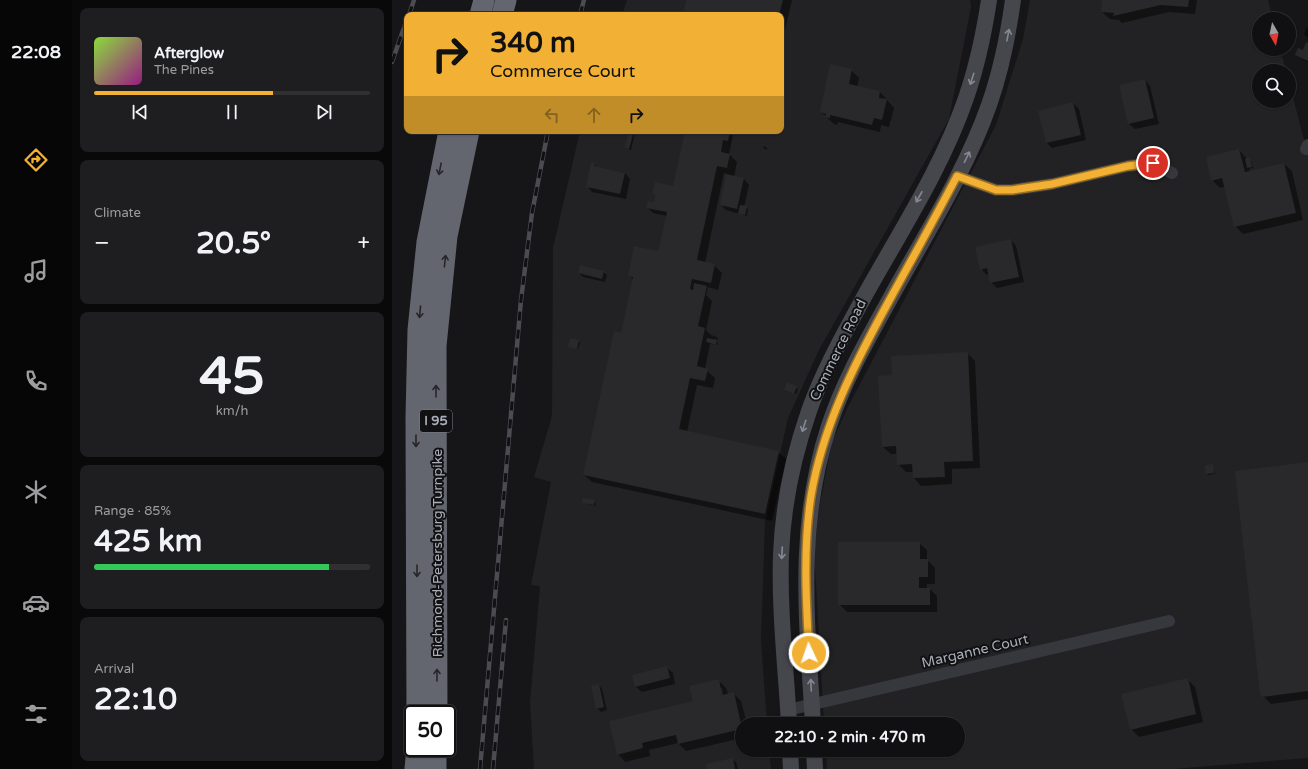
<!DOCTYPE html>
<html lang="en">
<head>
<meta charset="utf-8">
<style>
  body { margin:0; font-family:"Varela Round",sans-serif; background:#1e1e20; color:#f1f3f6; height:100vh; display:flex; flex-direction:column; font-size:15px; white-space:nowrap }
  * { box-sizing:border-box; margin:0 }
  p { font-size:13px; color:#9c9d9f }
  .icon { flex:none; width:22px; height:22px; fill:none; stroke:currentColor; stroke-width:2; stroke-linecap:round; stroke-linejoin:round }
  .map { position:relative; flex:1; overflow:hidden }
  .drawer { display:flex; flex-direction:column; gap:8px; padding:8px; background:#09090a; width:320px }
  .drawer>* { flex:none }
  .banner { position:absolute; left:12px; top:12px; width:380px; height:122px; border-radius:8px; box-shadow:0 1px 3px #0004,0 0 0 1px #303032; background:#f2b134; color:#111; overflow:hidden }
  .needle { width:26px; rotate:171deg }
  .fabs { position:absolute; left:860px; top:12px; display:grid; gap:8px }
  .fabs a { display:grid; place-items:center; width:44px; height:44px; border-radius:50%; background:#101012; box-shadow:0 1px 3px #0004,0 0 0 1px #303032; font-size:20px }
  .speed { position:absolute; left:12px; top:705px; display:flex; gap:8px; font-size:20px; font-weight:700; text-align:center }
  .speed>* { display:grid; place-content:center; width:52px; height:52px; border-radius:50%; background:#101012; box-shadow:0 1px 3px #0004,0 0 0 1px #303032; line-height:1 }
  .speed .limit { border:2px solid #111; border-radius:6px; background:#fff; color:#111 }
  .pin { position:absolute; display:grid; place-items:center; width:34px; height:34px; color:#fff; margin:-17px; border:2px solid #fff; border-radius:50%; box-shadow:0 1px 4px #0007 }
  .me { position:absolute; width:44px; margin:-22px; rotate:357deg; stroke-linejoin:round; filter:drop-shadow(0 0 3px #0008) }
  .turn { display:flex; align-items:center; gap:14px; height:84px; padding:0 20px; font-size:18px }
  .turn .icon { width:52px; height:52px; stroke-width:2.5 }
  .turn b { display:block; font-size:28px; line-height:34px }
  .lanes { display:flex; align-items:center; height:38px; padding:0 20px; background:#0003; justify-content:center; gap:20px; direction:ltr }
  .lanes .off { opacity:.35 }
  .big { font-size:30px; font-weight:700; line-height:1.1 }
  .drawer .widget { flex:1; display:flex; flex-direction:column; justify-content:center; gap:6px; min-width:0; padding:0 14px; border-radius:8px; background:#1e1e20 }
  .drawer .dial { align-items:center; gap:0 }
  .dial b { font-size:52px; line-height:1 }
  .song { display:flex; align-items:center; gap:12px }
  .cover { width:48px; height:48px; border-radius:6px; background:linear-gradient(135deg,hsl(90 70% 55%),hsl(310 70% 35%)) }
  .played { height:4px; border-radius:2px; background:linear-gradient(90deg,#f2b134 65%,#303032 65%) }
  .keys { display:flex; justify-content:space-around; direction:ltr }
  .heat { display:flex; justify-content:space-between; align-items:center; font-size:22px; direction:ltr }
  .charge { height:6px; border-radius:3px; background:linear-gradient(90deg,#34c759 85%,#303032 0) }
  .trip { position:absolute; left:343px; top:717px; width:230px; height:40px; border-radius:20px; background:#101012; box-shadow:0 1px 3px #0004,0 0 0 1px #303032; font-weight:700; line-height:40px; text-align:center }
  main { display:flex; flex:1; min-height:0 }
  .tab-bar { display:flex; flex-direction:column; width:72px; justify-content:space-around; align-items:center; background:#060607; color:#9c9d9f }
  .tab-bar .icon { width:28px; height:28px }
  .tab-bar .current { color:#f2b134 }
  .tab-bar b { font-size:18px; color:#f1f3f6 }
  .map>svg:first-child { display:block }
</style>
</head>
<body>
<main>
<nav class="tab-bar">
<b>22:08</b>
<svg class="icon current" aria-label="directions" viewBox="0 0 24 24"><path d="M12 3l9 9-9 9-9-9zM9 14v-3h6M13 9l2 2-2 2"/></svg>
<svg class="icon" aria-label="music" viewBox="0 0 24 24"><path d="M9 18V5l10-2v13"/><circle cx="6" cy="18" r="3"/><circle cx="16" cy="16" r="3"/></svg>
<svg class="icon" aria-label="phone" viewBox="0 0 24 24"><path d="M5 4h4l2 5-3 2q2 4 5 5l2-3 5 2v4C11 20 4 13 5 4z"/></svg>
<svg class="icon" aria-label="climate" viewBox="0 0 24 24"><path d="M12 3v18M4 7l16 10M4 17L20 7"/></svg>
<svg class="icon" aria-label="car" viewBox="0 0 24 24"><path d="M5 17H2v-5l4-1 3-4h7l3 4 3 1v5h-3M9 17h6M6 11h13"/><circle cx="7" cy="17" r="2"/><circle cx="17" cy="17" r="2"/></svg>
<svg class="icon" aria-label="filters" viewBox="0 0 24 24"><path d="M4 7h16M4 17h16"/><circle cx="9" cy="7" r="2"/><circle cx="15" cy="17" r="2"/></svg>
</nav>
<section class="drawer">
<div class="widget">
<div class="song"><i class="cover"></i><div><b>Afterglow</b><p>The Pines</p></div></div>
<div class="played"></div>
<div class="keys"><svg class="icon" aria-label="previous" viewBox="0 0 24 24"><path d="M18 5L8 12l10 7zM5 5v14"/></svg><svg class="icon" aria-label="pause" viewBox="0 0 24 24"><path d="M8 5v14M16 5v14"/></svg><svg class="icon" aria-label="next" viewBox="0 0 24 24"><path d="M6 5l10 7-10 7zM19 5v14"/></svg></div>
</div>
<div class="widget"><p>Climate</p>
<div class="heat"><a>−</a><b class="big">20.5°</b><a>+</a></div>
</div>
<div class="widget dial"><b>45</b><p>km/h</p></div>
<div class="widget"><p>Range · 85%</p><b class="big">425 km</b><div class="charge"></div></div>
<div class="widget"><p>Arrival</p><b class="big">22:10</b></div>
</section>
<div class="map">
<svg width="916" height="769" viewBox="0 0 916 769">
  <rect width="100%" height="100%" fill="#161618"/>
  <path fill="#222225" d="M 235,0 L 578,0 L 579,7 L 557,119 L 427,350 L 396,418 L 373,522 L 369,640 L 375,724 L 350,724 L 350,750 L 377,750 L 379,769 L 142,769 L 138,702 L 148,586 L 139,585 L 159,482 L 142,477 L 160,416 L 161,248 L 188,131 L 389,131 L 389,15 L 230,15 Z
    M 638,0 L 876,0 L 881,19 L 867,19 L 867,49 L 888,49 L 894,71 L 867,71 L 867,101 L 897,101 L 897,82 L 916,155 L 916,758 L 781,769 L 435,769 L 434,750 L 566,750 L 566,724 L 432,724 L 422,550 L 428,503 L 440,442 L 455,409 L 604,125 L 631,39 Z"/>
  <path fill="#0007" fill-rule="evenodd" d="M 295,0 L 400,0 L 391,38 L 389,38 L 389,15 L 292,15 Z
    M 711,0 L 805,0 L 803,14 L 777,12 L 730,23 L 727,20 L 718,19 L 710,12 Z
    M 915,27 L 916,28 L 916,38 L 912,34 Z
    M 916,44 L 916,62 L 904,55 L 911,52 Z
    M 459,70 L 467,78 L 465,87 L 488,92 L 502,108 L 497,127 L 489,125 L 488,132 L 446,122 L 445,125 L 442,124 L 429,112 Z
    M 753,80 L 758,86 L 767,124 L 743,129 L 737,124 L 728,86 Z
    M 681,103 L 687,109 L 694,140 L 660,148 L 655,143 Z
    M 286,131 L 342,131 L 337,154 L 345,162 L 342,177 L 352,179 L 357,185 L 352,207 L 356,209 L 355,216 L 334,210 L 329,205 L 335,174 L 332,173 L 313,263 L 322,265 L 330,273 L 326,290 L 316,287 L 314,295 L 320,301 L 314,330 L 321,337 L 321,335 L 326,338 L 326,340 L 322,339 L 326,342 L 325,345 L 318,344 L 313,369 L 323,378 L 321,388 L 305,385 L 295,432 L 386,452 L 394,459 L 380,521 L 200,482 L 192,475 L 230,334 L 242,280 L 237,275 L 266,252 L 275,216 L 261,213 L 255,207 L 262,203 L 264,197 L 261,194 L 281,188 L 293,135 Z
    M 241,132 L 243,133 L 239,150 L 234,148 Z
    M 372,146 L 375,148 L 375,150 L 371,148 Z
    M 847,150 L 855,159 L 859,160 L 861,168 L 857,169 L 858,172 L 892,164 L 900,171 L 911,220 L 851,234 L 843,226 L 834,186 L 828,188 L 820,180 Z
    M 203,164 L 204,167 L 233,173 L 238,179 L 234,199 L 200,192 L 195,186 Z
    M 619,240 L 624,246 L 632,282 L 605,288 L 599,282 L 597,274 L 595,275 L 589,269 Z
    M 211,272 L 215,275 L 213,282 L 191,277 L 187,273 Z
    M 186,341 L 188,342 L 186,349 L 177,346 Z
    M 575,353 L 583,361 L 588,468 L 560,469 L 560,484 L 529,486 L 522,478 L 521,472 L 514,472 L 506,464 L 506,454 L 499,454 L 491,447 L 501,376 Z
    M 395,384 L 406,389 L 404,394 L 394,391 Z
    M 916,463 L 916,699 L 879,704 L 871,696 Z
    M 820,465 L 823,474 L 816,475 L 815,474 Z
    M 203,501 L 204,506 L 191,503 Z
    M 527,543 L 535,550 L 535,560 L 543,568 L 543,584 L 535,584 L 535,589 L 538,589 L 545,596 L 545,612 L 455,612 L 447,604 Z
    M 275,668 L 281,673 L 283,684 L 250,692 L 244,687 L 241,676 Z
    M 795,679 L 803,687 L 811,722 L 747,737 L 739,729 Z
    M 326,680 L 334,688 L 336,694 L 341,693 L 349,701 L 355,724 L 350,724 L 350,738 L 294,751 L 286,743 L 257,750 L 258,756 L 233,762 L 226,754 L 302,702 ZM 328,688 L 330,688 L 332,699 L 331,700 Z
    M 207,685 L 210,689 L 215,710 L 209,712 L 205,708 Z
    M 340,759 L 344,762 L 346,769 L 316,769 Z"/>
  <path fill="#29292c" d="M 294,0 L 391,0 L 387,15 L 291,15 Z
    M 710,0 L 797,0 L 796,7 L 769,5 L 721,16 L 722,13 L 709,12 Z
    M 914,42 L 916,43 L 916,61 L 903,55 L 906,48 L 911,50 Z
    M 438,64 L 460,69 L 457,84 L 488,91 L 487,98 L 495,99 L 490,120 L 482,118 L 480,125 L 438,115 L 438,118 L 433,117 L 434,114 L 428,112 Z
    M 753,79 L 762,118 L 736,124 L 727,85 Z
    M 681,102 L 689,135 L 654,143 L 646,111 Z
    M 237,131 L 242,131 L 237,149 L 233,148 Z
    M 293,131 L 338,131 L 336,141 L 331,140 L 329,152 L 338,154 L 335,168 L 325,166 L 305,260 L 323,264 L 319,283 L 300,279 L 298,289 L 301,290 L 302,283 L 315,286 L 306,326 L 313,328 L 305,366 L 316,369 L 313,381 L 298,378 L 287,429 L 387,451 L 373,514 L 191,475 L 222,331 L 229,333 L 241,277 L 236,276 L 242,246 L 266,251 L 275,212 L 254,208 L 256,201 L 262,202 L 263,195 L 260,194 L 263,182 L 281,186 Z
    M 847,149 L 853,172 L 892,163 L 904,213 L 842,227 L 830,178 L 819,181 L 814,157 Z
    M 858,157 L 860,167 L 855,168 L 853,159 Z
    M 199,162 L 203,163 L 202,166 L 233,173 L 228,194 L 194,187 Z
    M 334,174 L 352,178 L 345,209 L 328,205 Z
    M 348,205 L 355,206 L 353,215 L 346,214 Z
    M 619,239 L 627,277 L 598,283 L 595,268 L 588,270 L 583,247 Z
    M 188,265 L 212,271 L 210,279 L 186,273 Z
    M 178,338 L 187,340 L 185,349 L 176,347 Z
    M 315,338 L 325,340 L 324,345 L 314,342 Z
    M 576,352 L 581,461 L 552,462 L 553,477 L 521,478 L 520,464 L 505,465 L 504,446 L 490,447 L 486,376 L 500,375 L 499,356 Z
    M 395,382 L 405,386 L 402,394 L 392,390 Z
    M 916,462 L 916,691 L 870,697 L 868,694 L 843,471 Z
    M 821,464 L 822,473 L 814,474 L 813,465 Z
    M 191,498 L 203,500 L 202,505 L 190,503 Z
    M 446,542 L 528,542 L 528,559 L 536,559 L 536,577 L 527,577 L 527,588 L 538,588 L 538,605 L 446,605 Z
    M 275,666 L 278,678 L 243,687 L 240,675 Z
    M 796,678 L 804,714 L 738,730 L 729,694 Z
    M 327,679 L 330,695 L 342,692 L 350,729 L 286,744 L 284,735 L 250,743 L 251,748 L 225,755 L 217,721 L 301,701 L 297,686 Z
    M 207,684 L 212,707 L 204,709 L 199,686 Z
    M 341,758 L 343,769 L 315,769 L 314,764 Z"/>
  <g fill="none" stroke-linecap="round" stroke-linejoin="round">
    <path stroke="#37383d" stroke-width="12" d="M 914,149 L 916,145
      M 565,176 L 604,190 L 620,190 L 660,184 L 736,166 L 761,163 L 780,173
      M 396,710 L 777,621"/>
    <path stroke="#45474d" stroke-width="16" d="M 397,724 C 394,668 387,611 389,554 C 391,506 401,457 417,411 C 431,371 452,334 472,297 C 508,232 550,168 574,98 C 585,66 592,33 597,0
      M 421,724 C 415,621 404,526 437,426 C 452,380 476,339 499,297 C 533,235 573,173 597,105 C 609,71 616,36 621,0
      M 398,750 L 399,769
      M 422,750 L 423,769"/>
    <path stroke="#63666e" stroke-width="21" d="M 88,15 L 92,0
      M 110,15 L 114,0
      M 25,714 L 24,417 L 26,330 L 35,242 L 57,131
      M 45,714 L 44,346 L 55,236 L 77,131
      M 23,769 L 25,748
      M 44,769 L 44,748"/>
    <g stroke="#4a4c52" stroke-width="4.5">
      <path id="rail" d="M 17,15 L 22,0
        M 188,15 L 192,0
        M 0,62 L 15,19
        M 88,769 L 129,300 L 140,213 L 156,131
        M 101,769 L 114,620"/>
    </g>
    <use href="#rail" stroke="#111113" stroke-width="3" stroke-dasharray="9" stroke-linecap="butt"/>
  </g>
  <defs><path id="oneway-shaft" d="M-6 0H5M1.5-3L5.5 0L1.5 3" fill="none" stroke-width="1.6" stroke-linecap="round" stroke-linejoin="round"/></defs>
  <g stroke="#858993">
    <use href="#oneway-shaft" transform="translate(616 35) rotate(-79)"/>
    <use href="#oneway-shaft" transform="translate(580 79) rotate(108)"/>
    <use href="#oneway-shaft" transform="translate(575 157) rotate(-64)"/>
    <use href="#oneway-shaft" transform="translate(527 197) rotate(119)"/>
    <use href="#oneway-shaft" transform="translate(412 426) rotate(108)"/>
    <use href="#oneway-shaft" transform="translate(390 553) rotate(93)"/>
    <use href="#oneway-shaft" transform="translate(419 685) rotate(-93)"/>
  </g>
  <g stroke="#26262a">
    <use href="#oneway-shaft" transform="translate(48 169) rotate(101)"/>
    <use href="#oneway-shaft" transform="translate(53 261) rotate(-84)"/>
    <use href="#oneway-shaft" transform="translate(28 312) rotate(95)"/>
    <use href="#oneway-shaft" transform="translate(44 391) rotate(-90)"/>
    <use href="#oneway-shaft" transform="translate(24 441) rotate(90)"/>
    <use href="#oneway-shaft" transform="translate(25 571) rotate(90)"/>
    <use href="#oneway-shaft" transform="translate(45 675) rotate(-90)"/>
  </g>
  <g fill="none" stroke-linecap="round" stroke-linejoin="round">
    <g stroke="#9d7322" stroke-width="10">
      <path id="route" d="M 417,653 C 414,600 411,548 419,496 C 431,425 463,363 497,301 C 520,259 543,218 565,176 L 604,190 L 620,190 L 660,184 L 736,166 L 761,163"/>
    </g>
    <use href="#route" stroke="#f2b134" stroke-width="7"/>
  </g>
  <g text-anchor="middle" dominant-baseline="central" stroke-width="4" stroke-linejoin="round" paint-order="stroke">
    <rect fill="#111113" stroke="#7b7e86" stroke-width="1" x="28" y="410" width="32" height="22" rx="3"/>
    <g font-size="13" font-weight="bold" fill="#a8adb8">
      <text x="44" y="421">I 95</text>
    </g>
    <g font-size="14" fill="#a8adb8" stroke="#111113">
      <text transform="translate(446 350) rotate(-64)">Commerce Road</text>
      <text transform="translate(45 553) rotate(-90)">Richmond-Petersburg Turnpike</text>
      <text transform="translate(583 651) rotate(-13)">Marganne Court</text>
    </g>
  </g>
</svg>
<div class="fabs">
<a><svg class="needle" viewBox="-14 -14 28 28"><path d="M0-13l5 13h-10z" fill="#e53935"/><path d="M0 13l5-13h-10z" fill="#9c9d9f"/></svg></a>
<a><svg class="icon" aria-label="search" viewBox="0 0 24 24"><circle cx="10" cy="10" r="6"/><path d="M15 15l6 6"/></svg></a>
</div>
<div class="speed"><div class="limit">50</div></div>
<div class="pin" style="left:761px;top:163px;background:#d93025"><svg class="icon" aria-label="arrive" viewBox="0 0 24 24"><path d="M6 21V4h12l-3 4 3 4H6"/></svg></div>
<svg class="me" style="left:417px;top:653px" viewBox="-20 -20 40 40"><circle r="17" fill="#f2b134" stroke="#fff" stroke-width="3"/><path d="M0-11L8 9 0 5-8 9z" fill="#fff"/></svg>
<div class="trip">22:10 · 2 min · 470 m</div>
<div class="banner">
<div class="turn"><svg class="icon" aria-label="right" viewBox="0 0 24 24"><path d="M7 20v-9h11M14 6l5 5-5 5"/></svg><div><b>340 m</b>Commerce Court</div></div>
<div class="lanes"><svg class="icon off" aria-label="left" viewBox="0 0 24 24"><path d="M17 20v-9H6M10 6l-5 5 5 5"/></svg><svg class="icon off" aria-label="ahead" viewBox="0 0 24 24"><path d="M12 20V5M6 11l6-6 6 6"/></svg><svg class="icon" aria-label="right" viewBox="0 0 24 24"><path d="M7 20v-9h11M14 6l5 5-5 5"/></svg></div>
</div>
</div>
</main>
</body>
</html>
